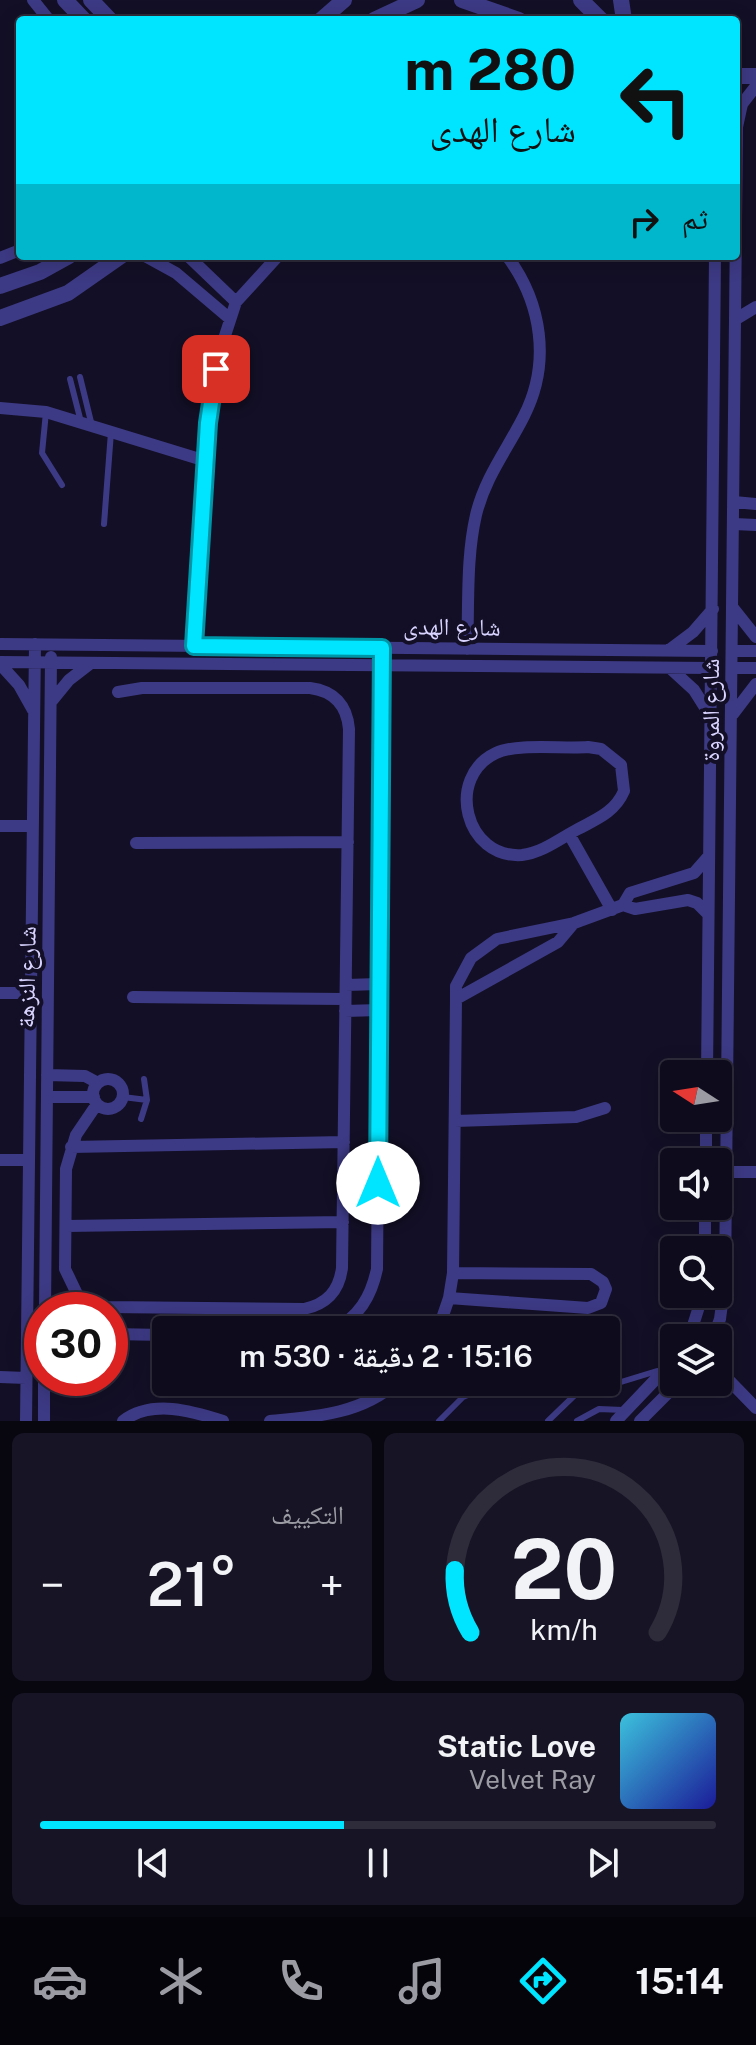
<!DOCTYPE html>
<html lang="ar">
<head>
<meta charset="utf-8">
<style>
  body { margin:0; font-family:"Public Sans","Noto Naskh Arabic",sans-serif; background:#171425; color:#f1f3f6; direction:rtl; height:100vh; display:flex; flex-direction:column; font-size:30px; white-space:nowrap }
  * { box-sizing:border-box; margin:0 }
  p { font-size:26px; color:#9b9ba3 }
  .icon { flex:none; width:44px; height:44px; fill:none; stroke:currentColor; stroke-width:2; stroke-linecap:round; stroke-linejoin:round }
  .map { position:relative; height:1421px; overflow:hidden; direction:ltr }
  .sheet { display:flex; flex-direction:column; gap:12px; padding:12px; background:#08060f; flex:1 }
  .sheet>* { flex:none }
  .hud { position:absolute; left:16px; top:16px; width:724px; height:244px; border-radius:8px; box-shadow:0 4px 20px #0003,0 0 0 2px #2e2b3b; direction:rtl; background:#00e5ff; color:#111; overflow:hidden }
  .needle { width:52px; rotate:282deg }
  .controls { position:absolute; left:660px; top:1060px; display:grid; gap:16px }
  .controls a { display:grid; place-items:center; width:72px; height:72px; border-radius:8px; background:#0e0b1c; box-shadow:0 4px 20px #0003,0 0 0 2px #2e2b3b; font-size:40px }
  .speed { position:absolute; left:24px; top:1292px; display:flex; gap:16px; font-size:40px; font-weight:700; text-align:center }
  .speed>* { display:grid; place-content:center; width:104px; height:104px; border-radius:50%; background:#0e0b1c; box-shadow:0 4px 20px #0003,0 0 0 2px #2e2b3b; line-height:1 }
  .speed .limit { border:12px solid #d22; background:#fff; color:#111 }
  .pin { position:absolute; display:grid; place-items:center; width:68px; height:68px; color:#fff; margin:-34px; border-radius:16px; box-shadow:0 4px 12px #0006 }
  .me { position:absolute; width:88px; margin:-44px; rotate:0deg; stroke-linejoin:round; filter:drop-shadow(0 0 6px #0008) }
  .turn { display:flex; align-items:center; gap:28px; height:168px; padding:0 32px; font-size:36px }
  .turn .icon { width:104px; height:104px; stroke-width:2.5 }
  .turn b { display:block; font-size:56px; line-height:68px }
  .then { display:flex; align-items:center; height:76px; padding:0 32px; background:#0003; gap:16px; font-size:30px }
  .big { font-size:60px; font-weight:600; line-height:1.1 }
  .sheet .card { flex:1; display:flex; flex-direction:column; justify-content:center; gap:12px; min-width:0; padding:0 28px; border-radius:12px; background:#171425 }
  .sheet .dial { align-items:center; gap:0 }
  .dial svg { height:208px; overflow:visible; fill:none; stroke:#2e2b3b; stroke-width:7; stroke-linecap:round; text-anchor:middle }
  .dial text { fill:#f1f3f6; stroke:none }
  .song { display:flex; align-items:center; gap:24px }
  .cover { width:96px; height:96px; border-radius:12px; background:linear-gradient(135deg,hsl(190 70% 55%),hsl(240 70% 35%)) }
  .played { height:8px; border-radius:4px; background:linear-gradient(90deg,#00e5ff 45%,#2e2b3b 45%) }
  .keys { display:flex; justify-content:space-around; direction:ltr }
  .heat { display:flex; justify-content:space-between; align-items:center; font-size:44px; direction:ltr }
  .sheet .tiles { flex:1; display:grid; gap:12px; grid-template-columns:1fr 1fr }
  .card:last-child { grid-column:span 2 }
  .trip { position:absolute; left:152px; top:1316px; width:468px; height:80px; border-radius:8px; background:#0e0b1c; box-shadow:0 4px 20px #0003,0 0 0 2px #2e2b3b; font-weight:600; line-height:80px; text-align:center; direction:rtl }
  .tabs { display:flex; height:128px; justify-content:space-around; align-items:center; background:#06040b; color:#9b9ba3 }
  .tabs .icon { width:56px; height:56px }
  .tabs .selected { color:#00e5ff }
  .tabs b { font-size:36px; color:#f1f3f6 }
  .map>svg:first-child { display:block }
</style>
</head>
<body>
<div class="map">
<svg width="756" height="1421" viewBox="0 0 756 1421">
  <rect width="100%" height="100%" fill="#130f26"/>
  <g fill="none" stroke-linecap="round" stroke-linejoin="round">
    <path stroke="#3d3a85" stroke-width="6" d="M 80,377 L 92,426
      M 70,379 L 81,422
      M 46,412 L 42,453 L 62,485
      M 104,524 L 111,432
      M 123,1097 L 147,1100
      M 141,1119 L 147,1100 L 144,1079
      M 439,1421 L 463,1397 L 489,1386 L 598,1389 L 657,1371
      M 548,1421 L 579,1391
      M 577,1421 L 599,1409 L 623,1410"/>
    <path stroke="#3d3a85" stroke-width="12" d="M 33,0 L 49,20
      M 145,256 L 176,273 L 229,318
      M 188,256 L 236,302
      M 0,258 L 20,250
      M 736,319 L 756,307
      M 0,408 L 46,412 L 206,461
      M 734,502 L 756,504
      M 734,524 L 756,525
      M 733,608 L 756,637
      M 0,644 L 712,651
      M 194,646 L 208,423 L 220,351 L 236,302 L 278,256
      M 467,649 C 469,605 466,558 476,515 C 485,477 507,450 524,416 C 551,363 542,303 507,256
      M 669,650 L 693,632 L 713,609
      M 732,651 L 756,651
      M 0,662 L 712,668
      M 0,664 L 19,685 L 33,710
      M 670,668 L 694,690 L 711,717
      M 732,668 L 756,668
      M 51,702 L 69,680 L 91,663
      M 733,714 L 756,684
      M 588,747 L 601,749 L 621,765 L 624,791 C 615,812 597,819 578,829 C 561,838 542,853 522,855 C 465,859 445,777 496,753 C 517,743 563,749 588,747 Z
      M 0,826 L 33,826
      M 569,834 L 612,910
      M 136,843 L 348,842
      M 623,905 L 630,893 L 694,873 L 708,857
      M 346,985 L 379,984
      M 0,993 L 31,993
      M 133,997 L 345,999
      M 456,999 L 558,942 L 574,923
      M 345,1011 L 379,1010
      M 707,1074 L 715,256
      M 47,1075 L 85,1076 L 98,1083
      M93 1094a15 15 0 1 1 30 0a15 15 0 1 1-30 0Z
      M 47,1097 L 94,1097
      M 97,1104 L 76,1135 L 66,1169 L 65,1269 L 78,1296 L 105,1307 L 304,1309 C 327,1304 339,1291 342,1268 L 349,729 C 347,705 334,691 310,688 L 142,688 L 118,692
      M 455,1121 L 576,1117 L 605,1108
      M 71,1147 L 344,1142
      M 0,1160 L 29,1160
      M 706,1162 L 706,1118
      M 718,1172 L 756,1172
      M 66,1226 L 343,1222
      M 705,1250 L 705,1206
      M 449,1298 L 588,1308 L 601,1303 L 606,1289 L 603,1282 L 591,1274 L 453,1273
      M 45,1310 L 51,657
      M 333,1330 C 359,1317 371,1297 377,1269 L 382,659
      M 438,1330 L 449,1298 L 453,1273 L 456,999 L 456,986 L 471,958 L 497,939 L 574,923 L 623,905 L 635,909 L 688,900 L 697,903 L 708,914
      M 110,1334 L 166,1335
      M 689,1338 L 703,1294
      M 713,1338 L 720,1319 L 725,1281 L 737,127 L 742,104 L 756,86
      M 27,1354 L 42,1348
      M 718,1369 L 756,1408
      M 0,1377 L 26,1378
      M 26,1421 L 35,644
      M 44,1421 L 44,1378
      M 123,1421 C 152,1399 192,1411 223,1421
      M 270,1421 C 314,1417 362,1414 397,1382
      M 616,1421 L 674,1360
      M 640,1421 L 679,1382"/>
    <path stroke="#3d3a85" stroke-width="16" d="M 65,0 L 84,20
      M 91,0 L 110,20
      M 462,0 L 519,20
      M 581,0 L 601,20
      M 621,0 L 624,20
      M 321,20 L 344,0
      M 374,20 L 417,0
      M 736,76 L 756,76
      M 0,286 L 40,272 L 69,256
      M 0,318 L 68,293 L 121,256"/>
  </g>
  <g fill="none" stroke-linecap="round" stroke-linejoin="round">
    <g stroke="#0095a6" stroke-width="20">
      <path id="route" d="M 216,369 L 208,423 L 194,646 L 382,648 L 378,1183"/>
    </g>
    <use href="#route" stroke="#00e5ff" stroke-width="14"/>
  </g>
  <g text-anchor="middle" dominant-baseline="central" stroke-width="8" stroke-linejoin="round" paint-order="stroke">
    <g font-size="24" fill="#d9d4ff" stroke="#130f26">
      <text transform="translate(452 626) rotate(1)">شارع الهدى</text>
      <text transform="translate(710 710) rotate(-90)">شارع المروة</text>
      <text transform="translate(26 977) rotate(-89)">شارع النزهة</text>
    </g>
  </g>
</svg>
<div class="controls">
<a><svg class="needle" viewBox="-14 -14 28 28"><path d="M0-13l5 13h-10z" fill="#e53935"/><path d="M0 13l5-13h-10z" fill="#9b9ba3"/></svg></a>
<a><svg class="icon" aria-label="sound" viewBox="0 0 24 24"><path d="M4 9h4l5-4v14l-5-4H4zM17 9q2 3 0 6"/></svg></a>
<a><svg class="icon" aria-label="search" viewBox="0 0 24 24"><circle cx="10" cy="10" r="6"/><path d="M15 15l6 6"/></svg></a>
<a><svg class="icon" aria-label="layers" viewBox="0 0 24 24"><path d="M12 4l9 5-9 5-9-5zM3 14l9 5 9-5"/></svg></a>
</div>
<div class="speed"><div class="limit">30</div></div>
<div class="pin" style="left:216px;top:369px;background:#d93025"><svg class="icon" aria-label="arrive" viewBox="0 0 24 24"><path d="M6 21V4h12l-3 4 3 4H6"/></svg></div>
<svg class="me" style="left:378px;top:1183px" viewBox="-20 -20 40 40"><circle r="19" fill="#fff"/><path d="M0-13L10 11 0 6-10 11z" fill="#00e5ff"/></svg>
<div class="trip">15:16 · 2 دقيقة · 530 m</div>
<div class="hud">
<div class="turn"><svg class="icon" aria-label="left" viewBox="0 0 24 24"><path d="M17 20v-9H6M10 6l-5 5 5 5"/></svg><div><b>280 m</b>شارع الهدى</div></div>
<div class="then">ثم<svg class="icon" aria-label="right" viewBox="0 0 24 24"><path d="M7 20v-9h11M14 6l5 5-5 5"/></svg></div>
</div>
</div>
<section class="sheet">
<div class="tiles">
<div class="card dial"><svg viewBox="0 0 100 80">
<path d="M14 69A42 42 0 1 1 86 69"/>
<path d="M14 69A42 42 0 0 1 8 45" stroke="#00e5ff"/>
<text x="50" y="56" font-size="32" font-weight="700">20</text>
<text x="50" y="72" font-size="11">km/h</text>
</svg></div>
<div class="card"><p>التكييف</p>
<div class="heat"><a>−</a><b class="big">21°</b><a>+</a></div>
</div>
<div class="card">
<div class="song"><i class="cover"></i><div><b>Static Love</b><p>Velvet Ray</p></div></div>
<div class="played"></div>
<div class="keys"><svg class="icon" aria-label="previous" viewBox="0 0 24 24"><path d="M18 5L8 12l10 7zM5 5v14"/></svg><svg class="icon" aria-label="pause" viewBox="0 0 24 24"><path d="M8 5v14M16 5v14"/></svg><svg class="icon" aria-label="next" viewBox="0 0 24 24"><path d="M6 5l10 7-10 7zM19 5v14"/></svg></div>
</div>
</div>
</section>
<nav class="tabs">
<b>15:14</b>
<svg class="icon selected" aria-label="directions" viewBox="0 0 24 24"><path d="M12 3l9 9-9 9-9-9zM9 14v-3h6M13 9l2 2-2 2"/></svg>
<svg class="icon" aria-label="music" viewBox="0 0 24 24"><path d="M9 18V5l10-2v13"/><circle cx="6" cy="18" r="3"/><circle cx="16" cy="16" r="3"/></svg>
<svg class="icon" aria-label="phone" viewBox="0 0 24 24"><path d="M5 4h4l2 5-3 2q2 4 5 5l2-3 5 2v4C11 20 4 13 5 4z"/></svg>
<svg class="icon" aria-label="climate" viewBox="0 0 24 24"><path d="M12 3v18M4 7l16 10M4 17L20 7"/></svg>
<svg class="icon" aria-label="car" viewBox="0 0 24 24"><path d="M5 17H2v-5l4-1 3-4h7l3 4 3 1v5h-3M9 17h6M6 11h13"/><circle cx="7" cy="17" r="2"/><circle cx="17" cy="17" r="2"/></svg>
</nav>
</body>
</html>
